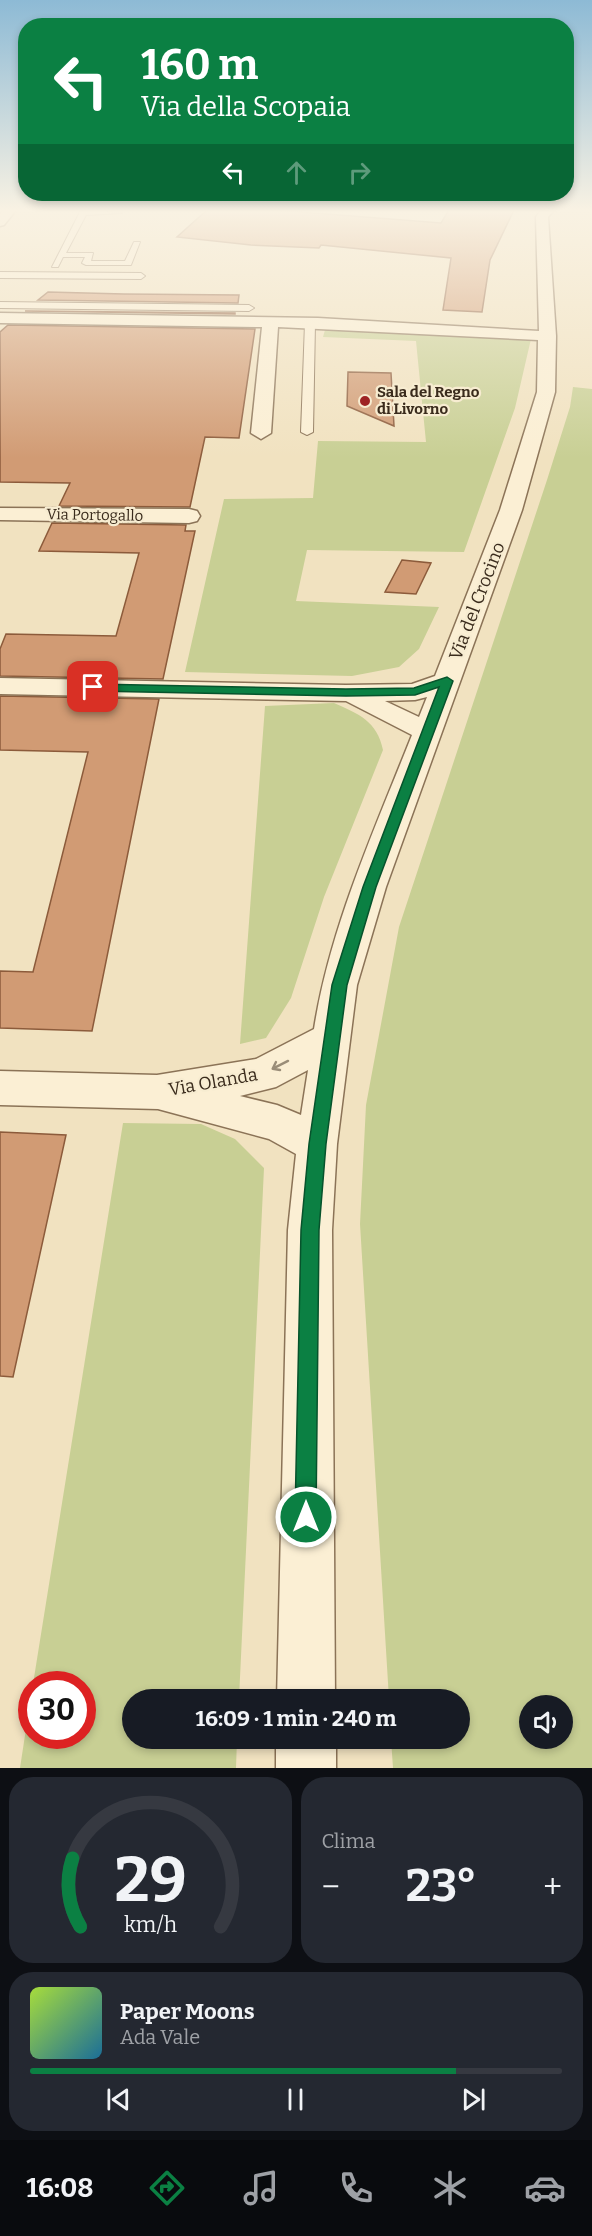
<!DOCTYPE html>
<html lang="it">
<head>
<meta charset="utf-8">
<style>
  body { margin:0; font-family:Bitter,serif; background:#242831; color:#f1f3f6; height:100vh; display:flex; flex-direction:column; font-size:22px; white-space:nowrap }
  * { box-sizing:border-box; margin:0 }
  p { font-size:20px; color:#9ea1a6 }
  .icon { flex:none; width:33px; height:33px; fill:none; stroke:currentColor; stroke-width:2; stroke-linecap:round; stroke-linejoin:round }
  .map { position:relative; height:1768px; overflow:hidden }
  .panel { display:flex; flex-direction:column; gap:9px; padding:9px; background:#0d0f14; flex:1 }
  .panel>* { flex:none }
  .top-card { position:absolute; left:18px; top:18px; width:556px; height:183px; border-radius:24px; box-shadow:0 3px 9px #0003; background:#0b8043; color:#fff; overflow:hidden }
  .buttons { position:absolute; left:519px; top:1695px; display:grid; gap:12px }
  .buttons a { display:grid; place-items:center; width:54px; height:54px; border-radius:50%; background:#171b24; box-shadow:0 3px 9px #0003; font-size:30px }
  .speed { position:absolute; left:18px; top:1671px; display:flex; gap:12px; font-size:30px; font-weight:700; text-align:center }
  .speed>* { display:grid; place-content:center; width:78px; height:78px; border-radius:50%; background:#171b24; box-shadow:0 3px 9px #0003; line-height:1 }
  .speed .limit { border:9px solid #d22; background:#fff; color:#111 }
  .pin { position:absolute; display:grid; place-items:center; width:51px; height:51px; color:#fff; margin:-26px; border-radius:12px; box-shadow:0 3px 9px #0006 }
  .me { position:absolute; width:66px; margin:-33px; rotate:0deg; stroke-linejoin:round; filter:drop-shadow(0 0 4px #0008) }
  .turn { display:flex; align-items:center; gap:21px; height:126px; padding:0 24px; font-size:27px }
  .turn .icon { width:78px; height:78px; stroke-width:2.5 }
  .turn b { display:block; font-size:42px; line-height:51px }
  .lanes { display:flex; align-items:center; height:57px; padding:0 24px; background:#0003; justify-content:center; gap:30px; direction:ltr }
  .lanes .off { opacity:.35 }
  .big { font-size:45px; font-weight:700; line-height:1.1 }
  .panel .widget { flex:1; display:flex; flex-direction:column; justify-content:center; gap:9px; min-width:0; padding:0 21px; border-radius:24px; background:#242831 }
  .panel .dial { align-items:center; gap:0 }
  .dial svg { height:156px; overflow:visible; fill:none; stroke:#363941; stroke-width:7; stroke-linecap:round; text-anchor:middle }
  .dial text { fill:#f1f3f6; stroke:none }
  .song { display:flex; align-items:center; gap:18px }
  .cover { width:72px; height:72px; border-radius:9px; background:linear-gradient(135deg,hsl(80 70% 55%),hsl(200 70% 35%)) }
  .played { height:6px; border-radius:3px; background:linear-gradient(90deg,#0b8043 80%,#363941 80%) }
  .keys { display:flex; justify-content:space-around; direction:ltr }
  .heat { display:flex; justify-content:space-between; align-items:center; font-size:33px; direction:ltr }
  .panel .tiles { flex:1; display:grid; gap:9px; grid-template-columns:1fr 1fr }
  .widget:last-child { grid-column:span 2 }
  .trip { position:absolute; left:122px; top:1689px; width:348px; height:60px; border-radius:30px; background:#171b24; box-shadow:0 3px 9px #0003; font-weight:700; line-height:60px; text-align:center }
  .dock { display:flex; height:96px; justify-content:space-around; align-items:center; background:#090b0e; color:#9ea1a6 }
  .dock .icon { width:42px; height:42px }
  .dock .active { color:#0b8043 }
  .dock b { font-size:27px; color:#f1f3f6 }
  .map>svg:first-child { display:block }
</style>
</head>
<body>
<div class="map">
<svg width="592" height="1768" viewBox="0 0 592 1768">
  <rect width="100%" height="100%" fill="#f1e2c0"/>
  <path fill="#c8cf94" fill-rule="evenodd" d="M 325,330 L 531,339 L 515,408 L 464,552 L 307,550 L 296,601 L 439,607 L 419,649 L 399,667 L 352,676 L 185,672 L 224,499 L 313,498 L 318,441 L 426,442 L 416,341 L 323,337 Z
    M 573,387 L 592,389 L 592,1768 L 393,1768 L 391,1739 L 459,1738 L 459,1700 L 389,1699 L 360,1224 L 366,1105 L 399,927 L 547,480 L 570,407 ZM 530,1706 L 562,1706 L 562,1738 L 530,1738 Z
    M 334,703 C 359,714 377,721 383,750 L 324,897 L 291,998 L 266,1038 L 240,1044 L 265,706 Z
    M 123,1123 L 201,1124 L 235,1139 L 264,1168 L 239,1699 L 132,1700 L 132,1738 L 237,1739 L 236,1768 L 20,1768 L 31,1696 L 32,1736 L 82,1736 L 82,1684 L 33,1684 Z"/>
  <path fill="#d19b74" stroke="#8c5b3b" stroke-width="1.5" d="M 207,210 L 276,210 L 441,223 L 449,210 L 514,210 L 490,260 L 482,312 L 443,310 L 451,258 L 321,245 L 319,248 L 251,245 L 177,237 Z
    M 48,292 L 124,294 L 239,295 L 238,303 L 38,300 Z
    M 25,311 L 26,311 L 235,313 L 235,314 Z
    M 8,325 L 255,329 L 239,438 L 205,437 L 190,507 L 59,506 L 70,483 L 0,482 L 0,332 Z
    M 348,372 L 391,373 L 394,426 L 347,406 Z
    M 52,523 L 186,525 L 185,531 L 195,531 L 163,679 L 0,676 L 0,649 L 6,634 L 116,636 L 139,553 L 39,551 Z
    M 402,560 L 431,563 L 416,594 L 385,592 Z
    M 0,696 L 159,699 L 92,1031 L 0,1028 L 0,971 L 33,972 L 88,752 L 0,750 Z
    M 0,1132 L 66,1135 L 13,1377 L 0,1376 Z"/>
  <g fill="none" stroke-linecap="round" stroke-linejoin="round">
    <g stroke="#8b7357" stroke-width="2">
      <path id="service" d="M 81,210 L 122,213 L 86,215 L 66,253 L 93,253 L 91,261 L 125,261 L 134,242 L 140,242 L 131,265 L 86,265 L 82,263 L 85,257 L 63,257 L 58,267 L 52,267 Z
        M 0,272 L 141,273 L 145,276 L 141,279 L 0,278 Z
        M 0,302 L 249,305 L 254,308 L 249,311 L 0,308 Z
        M 310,320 L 315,323 L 313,432 L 307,435 L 301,432 L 305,323 Z"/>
    </g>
    <g stroke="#8b7357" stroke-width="3">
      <path id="minor" d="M 3,210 L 16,210 L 4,225 L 0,226 L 0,214 Z
        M 541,210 L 554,210 L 548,217 L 556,336 L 555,392 L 522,510 L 386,887 L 357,985 L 337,1144 L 332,1230 L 335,1700 L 277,1700 L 288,1230 L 296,1154 L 269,1139 L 158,1109 L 0,1105 L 0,1071 L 157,1075 L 256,1059 L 314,1029 C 330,927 374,831 412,735 L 346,701 L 0,694 L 0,678 L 346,685 L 412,684 L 435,676 L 500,510 L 537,392 L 538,340 L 278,327 L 271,433 L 261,439 L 251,433 L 262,327 L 0,323 L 0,313 L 318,318 L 539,331 L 536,217 ZM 427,697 L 419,717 L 385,701 L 415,700 ZM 308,1070 L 301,1115 L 277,1105 L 240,1096 L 276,1087 Z
        M 0,508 L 189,509 L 197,511 L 200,516 L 197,521 L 189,523 L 0,520 Z
        M 276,1738 L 336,1738 L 336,1768 L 276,1768 Z"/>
    </g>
    <use href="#service" fill="#fbefd4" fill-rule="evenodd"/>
    <use href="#minor" fill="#fbefd4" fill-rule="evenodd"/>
  </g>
  <defs><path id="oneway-shaft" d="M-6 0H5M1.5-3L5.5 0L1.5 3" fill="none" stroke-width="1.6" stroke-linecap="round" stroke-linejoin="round" transform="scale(1.5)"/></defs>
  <use stroke="#9a8d78" href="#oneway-shaft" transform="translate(280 1065) rotate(153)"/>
  <linearGradient id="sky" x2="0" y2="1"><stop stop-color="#8dbad5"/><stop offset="0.46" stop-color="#f9f2e3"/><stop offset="1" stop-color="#f9f2e3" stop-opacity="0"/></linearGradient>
  <rect width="592" height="458" fill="url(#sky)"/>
  <path fill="#0b8043" stroke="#07532c" stroke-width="1.5" d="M 447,677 L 453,681 L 376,887 L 347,985 L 326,1144 L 319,1230 L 316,1517 L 313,1525 L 306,1528 L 298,1525 L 295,1517 L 301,1230 L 309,1144 L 332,985 L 363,887 L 439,687 L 415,695 L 346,696 L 93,691 L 88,687 L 93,684 L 346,689 L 414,688 Z"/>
  <circle fill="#9e2324" stroke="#f7ecd1" stroke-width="2" cx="365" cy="401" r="6"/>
  <g text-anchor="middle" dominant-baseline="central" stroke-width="4.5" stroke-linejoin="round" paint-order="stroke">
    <g font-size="15" font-weight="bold" fill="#3a2b1c" stroke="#f7ecd1" text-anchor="start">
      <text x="377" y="392">Sala del Regno<tspan x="377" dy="17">di Livorno</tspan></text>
    </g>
    <g font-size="15" fill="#3a2b1c" stroke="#f7ecd1">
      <text transform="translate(95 515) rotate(1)">Via Portogallo</text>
    </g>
    <g font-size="18" fill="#3a2b1c" stroke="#f7ecd1">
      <text transform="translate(477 601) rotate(-69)">Via del Crocino</text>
      <text transform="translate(213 1082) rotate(-10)">Via Olanda</text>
    </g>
  </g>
</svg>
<div class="buttons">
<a><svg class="icon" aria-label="sound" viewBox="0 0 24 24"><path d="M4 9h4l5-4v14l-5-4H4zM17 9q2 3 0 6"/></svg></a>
</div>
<div class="speed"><div class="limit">30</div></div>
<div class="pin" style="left:93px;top:687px;background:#d93025"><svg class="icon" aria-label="arrive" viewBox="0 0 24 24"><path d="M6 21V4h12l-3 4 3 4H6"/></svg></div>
<svg class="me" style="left:306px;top:1517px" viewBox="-20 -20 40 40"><circle r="17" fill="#0b8043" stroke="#fff" stroke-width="3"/><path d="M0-11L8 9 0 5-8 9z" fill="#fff"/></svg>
<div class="trip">16:09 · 1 min · 240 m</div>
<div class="top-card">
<div class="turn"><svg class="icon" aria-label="left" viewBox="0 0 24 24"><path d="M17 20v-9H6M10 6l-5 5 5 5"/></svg><div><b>160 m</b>Via della Scopaia</div></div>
<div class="lanes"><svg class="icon" aria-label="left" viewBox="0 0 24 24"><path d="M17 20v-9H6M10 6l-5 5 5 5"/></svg><svg class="icon off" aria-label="ahead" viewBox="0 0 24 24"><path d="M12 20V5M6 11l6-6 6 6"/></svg><svg class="icon off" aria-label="right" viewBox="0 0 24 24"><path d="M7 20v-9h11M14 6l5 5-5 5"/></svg></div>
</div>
</div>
<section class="panel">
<div class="tiles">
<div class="widget dial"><svg viewBox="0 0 100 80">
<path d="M14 69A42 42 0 1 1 86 69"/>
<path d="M14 69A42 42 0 0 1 10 34" stroke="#0b8043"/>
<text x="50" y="56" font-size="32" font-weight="700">29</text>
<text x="50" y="72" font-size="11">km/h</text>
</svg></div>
<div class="widget"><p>Clima</p>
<div class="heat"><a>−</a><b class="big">23°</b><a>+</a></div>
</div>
<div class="widget">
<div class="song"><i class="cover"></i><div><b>Paper Moons</b><p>Ada Vale</p></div></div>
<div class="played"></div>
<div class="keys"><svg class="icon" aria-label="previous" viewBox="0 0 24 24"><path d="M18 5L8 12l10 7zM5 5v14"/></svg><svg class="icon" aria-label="pause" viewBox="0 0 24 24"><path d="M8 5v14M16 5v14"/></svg><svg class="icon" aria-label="next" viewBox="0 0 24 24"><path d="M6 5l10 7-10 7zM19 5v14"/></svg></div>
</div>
</div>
</section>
<nav class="dock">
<b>16:08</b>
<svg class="icon active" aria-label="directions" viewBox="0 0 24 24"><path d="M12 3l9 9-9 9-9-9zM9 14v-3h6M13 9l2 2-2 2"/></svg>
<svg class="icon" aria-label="music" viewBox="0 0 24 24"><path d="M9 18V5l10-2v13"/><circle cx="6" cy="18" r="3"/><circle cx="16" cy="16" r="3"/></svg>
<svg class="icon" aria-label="phone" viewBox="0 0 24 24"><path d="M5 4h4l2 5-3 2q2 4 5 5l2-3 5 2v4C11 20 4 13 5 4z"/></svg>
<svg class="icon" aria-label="climate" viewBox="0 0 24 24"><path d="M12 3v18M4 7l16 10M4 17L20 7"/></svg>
<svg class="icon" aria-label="car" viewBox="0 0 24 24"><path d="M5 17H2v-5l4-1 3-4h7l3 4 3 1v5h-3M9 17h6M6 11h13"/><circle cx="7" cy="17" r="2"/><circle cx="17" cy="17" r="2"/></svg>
</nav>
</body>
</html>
